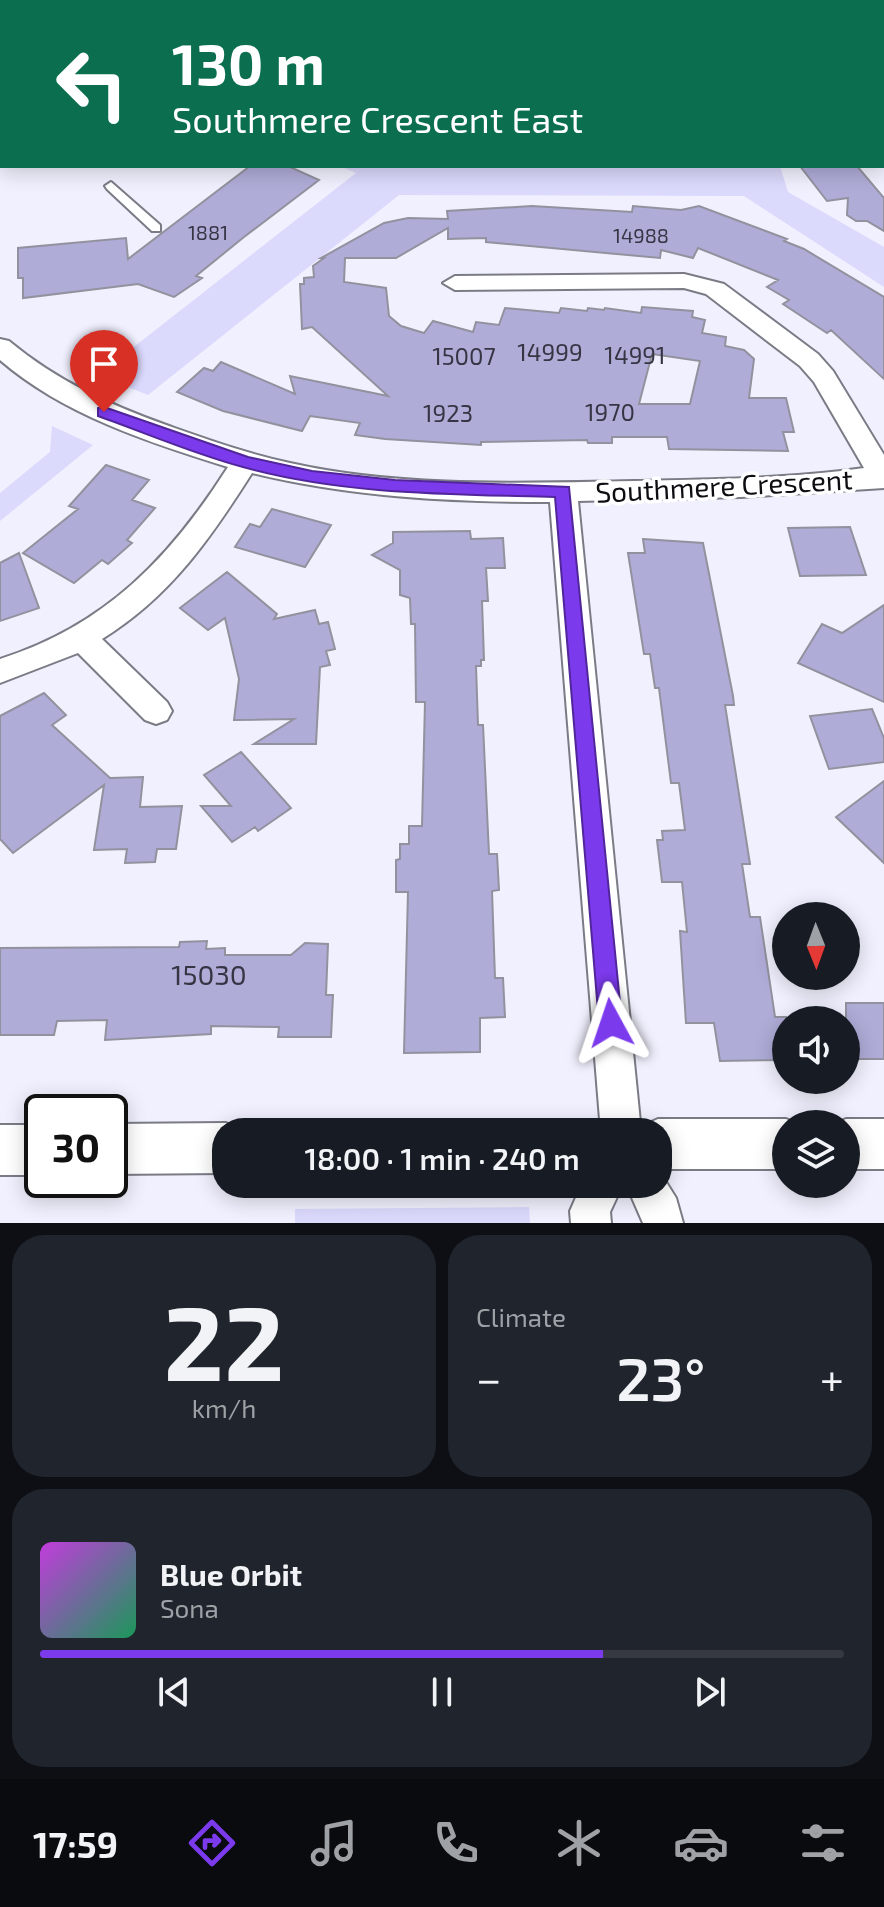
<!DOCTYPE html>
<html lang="en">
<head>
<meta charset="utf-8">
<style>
  body { margin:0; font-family:"Exo 2",sans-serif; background:#20242c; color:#f1f3f6; height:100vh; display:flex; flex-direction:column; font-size:30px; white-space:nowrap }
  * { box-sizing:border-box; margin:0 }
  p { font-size:26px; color:#9ea1a6 }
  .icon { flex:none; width:44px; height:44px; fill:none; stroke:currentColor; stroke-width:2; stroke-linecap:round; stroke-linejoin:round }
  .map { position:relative; height:1223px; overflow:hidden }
  .side { display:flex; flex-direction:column; gap:12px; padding:12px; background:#0d0f14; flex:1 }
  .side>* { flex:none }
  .guide { position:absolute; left:0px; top:0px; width:884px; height:168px; box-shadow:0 4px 20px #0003; background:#0b6e4f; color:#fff; overflow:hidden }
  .needle { width:52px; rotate:179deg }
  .controls { position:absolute; left:772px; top:902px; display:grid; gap:16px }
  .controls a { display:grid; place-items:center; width:88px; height:88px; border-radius:50%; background:#171b24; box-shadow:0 4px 20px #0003; font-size:40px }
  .speed { position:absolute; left:24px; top:1094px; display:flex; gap:16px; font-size:40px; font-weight:700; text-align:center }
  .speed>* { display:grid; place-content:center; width:104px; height:104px; border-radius:50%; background:#171b24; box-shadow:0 4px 20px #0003; line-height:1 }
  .speed .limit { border:4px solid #111; border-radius:12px; background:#fff; color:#111 }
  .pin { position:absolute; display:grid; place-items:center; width:68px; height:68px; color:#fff; margin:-82px -34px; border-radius:50% 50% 50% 0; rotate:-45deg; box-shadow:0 0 8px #0007 }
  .pin .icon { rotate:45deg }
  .me { position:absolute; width:88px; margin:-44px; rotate:355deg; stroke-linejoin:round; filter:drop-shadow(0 0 6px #0008) }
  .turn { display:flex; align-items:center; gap:28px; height:168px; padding:0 40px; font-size:36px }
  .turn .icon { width:104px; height:104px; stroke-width:2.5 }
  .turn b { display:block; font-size:56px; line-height:68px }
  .big { font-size:60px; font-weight:600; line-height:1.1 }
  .side .widget { flex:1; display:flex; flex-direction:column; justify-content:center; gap:12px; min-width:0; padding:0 28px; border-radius:32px; background:#20242c }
  .side .dial { align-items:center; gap:0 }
  .dial b { font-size:104px; line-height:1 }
  .song { display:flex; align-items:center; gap:24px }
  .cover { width:96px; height:96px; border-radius:12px; background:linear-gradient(135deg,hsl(290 70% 55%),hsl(150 70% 35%)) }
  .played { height:8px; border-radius:4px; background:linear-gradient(90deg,#7c3aed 70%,#363941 70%) }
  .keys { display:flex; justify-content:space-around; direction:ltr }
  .heat { display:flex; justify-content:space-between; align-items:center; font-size:44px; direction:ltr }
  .side .tiles { flex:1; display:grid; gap:12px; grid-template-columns:1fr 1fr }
  .widget:last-child { grid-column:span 2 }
  .trip { position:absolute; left:212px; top:1118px; width:460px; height:80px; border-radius:32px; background:#171b24; box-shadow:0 4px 20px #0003; font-weight:600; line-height:80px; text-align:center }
  .menu { display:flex; height:128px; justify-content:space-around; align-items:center; background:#090b0e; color:#9ea1a6 }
  .menu .icon { width:56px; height:56px }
  .menu .current { color:#7c3aed }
  .menu b { font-size:36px; color:#f1f3f6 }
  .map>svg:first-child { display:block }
</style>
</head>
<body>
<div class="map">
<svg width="884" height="1223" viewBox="0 0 884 1223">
  <rect width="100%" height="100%" fill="#f1f0fe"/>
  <path fill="#dbd9fc" d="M 269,0 L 731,0 L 732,2 L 266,2 Z
    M 340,166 L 780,166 L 788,192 L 884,247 L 884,287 L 744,196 L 399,195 L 148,395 L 98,375 L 356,173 Z
    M 52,426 L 93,445 L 0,521 L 0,493 L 50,452 Z
    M 529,1207 L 530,1223 L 295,1223 L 295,1209 Z"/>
  <path fill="#afacd8" stroke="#92929e" stroke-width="2" fill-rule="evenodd" d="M 250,166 L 288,166 L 319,180 L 244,237 L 196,276 L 202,278 L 174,297 L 138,284 L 23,298 L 23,278 L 18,278 L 18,248 L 126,238 L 128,259 Z
    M 800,166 L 857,166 L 884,198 L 884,231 L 867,221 L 856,221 L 847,215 L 848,198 L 827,201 Z
    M 532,206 L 632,212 L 633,206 L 681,210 L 699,206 L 787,239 L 784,241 L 804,249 L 884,297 L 884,379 L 831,330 L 827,333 L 783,304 L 789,300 L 767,287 L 778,280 L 698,248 L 693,258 L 661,250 L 660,258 L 486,242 L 486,238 L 448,239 L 448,228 L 396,258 L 345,258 L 344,282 L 386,288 L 389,316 L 401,326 L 424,333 L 433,321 L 473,332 L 476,322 L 499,325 L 505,308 L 559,313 L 561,308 L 587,311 L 588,308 L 604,310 L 605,308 L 641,313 L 642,307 L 693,311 L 692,317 L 705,320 L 702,333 L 726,337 L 725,346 L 744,350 L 754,359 L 749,398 L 786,398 L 794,432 L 783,432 L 788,451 L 669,449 L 667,437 L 612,437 L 612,443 L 588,443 L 587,440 L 481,442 L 481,445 L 385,439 L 355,435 L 360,423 L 310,416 L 302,431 L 223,411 L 177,392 L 204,368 L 213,371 L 221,362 L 295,394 L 290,376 L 388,396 L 312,327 L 302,329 L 300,284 L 304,284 L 304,278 L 314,277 L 313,266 L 324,258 L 321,258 L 384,223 L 408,218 L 448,219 L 447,211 ZM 652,354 L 700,361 L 690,404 L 639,404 Z
    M 106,465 L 149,480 L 132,500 L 155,508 L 127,540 L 132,543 L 108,564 L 102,560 L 74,583 L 23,553 L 78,509 L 69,506 Z
    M 272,509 L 331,525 L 305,567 L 235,547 L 250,524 L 260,527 Z
    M 850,527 L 866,575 L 800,576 L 788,528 Z
    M 470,531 L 471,539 L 503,538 L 505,568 L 486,568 L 488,601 L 482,601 L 484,660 L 481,660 L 481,666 L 476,666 L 478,725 L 483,725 L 489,854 L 497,854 L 499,890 L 492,891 L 495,978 L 503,978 L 505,1017 L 480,1018 L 480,1052 L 404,1053 L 408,892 L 396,892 L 396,860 L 400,859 L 400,844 L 409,844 L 409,826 L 422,826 L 425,702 L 416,702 L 415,624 L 411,624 L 410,598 L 400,595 L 400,570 L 372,555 L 393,543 L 393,532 Z
    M 643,539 L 703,543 L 733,696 L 734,705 L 725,705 L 750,864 L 742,864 L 750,917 L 760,917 L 775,1017 L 786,1017 L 786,1060 L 720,1061 L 714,1023 L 686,1023 L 680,931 L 687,932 L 682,882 L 662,882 L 657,840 L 663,840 L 662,831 L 685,830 L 679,783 L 671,783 L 659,688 L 655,688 L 650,654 L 644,654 L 628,553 L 645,553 Z
    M 19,553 L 39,608 L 0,621 L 0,563 Z
    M 227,572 L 277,614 L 274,619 L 315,610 L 319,624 L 328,622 L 335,649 L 326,651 L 330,665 L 320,667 L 316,744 L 254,744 L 294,719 L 234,720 L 239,679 L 225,618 L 208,630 L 180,608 Z
    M 884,605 L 884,702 L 798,663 L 822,624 L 842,633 Z
    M 44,693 L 66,715 L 52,725 L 110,778 L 143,777 L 140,807 L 182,806 L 176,849 L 157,849 L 155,862 L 125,863 L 127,849 L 94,850 L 104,785 L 13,853 L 0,839 L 0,716 Z
    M 872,709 L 884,738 L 884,762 L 829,769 L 810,716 Z
    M 241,752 L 291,808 L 258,831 L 255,827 L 232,842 L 201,806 L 231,806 L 204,775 Z
    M 884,781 L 884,863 L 836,817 Z
    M 207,941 L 206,949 L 225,948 L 225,955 L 291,955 L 305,943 L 328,944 L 326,995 L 333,995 L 331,1037 L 278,1037 L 279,1027 L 211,1026 L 211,1034 L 105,1040 L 107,1020 L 57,1021 L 54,1035 L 0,1035 L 0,948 L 179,947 L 180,942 Z
    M 846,1003 L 884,1003 L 884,1059 L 846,1059 Z"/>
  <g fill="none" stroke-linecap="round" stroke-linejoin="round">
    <g stroke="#7b7b86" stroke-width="4">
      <path id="service" d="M 833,0 L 844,0 L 845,2 L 834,2 Z
        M 882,13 L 884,13 L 884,19 L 882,19 Z
        M 882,63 L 884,63 L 884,73 L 882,73 Z
        M 111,182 L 160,225 L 160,231 L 152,231 L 107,189 L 105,186 Z"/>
    </g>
    <g stroke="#7b7b86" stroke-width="4">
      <path id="minor" d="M 684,274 L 724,284 L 818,354 L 833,371 L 884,455 L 884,488 L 741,497 L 578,501 L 641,1132 L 601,1132 L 550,502 C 449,502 350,497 252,473 C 210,539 170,597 102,639 L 167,702 L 172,711 L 167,720 L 156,724 L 145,720 L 78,653 L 0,683 L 0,659 C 106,625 170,558 228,467 C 150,443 62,414 0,360 L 0,339 L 9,341 C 57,381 110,405 169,426 C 209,440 248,454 290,463 C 402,488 521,483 634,481 C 711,479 788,479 864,468 L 814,382 L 800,366 L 706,294 L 684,288 L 455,290 L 443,283 L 455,276 Z
        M 658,1169 L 676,1198 L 683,1223 L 643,1223 L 626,1184 L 658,1184 Z
        M 582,1184 L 623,1184 L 610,1212 L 611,1223 L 571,1223 L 570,1211 Z"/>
    </g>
    <g stroke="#7b7b86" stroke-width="4">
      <path id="tertiary" d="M 658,1119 L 786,1119 L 798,1124 L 786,1124 L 786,1169 L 658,1169 L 658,1132 L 638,1132 L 640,1127 Z
        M 846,1119 L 884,1119 L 884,1169 L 846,1169 L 846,1124 L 834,1124 Z
        M 226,1123 L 244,1132 L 226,1132 L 226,1173 L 110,1174 L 110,1124 Z
        M 0,1125 L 42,1125 L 42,1175 L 0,1175 Z"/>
    </g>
    <use href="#service" fill="#fff" fill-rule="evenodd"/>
    <use href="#minor" fill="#fff" fill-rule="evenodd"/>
    <use href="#tertiary" fill="#fff" fill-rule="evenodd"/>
  </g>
  <path fill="#7c3aed" stroke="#51269a" stroke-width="2" d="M 104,407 L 248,457 L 312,471 L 395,480 L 569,487 L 622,1023 L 619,1030 L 611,1034 L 603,1030 L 599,1023 L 555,497 C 451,494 344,495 243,467 C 194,454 146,433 98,416 L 98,408 Z"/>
  <g text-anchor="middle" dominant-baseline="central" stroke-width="7" stroke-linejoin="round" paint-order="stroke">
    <g font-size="20" fill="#363544">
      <text x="208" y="232">1881</text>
      <text x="641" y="235">14988</text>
    </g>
    <g font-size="24" fill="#363544">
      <text x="550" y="351">14999</text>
      <text x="635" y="354">14991</text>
      <text x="464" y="355">15007</text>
      <text x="610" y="411">1970</text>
      <text x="448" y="412">1923</text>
    </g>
    <g font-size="28" fill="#0e0d12" stroke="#fff">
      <text transform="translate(724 485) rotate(-3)">Southmere Crescent</text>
    </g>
    <g font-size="28" fill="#363544">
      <text x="209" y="974">15030</text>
    </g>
  </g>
</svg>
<div class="controls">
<a><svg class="needle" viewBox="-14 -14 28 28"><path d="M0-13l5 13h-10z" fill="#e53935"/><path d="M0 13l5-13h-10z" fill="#9ea1a6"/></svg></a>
<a><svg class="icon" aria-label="sound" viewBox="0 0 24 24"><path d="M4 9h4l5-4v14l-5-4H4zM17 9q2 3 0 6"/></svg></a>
<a><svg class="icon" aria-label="layers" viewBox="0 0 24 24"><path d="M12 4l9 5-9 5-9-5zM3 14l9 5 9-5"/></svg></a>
</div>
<div class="speed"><div class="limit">30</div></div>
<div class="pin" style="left:104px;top:412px;background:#d93025"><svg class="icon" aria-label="arrive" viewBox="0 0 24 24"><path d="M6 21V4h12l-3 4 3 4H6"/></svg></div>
<svg class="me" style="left:611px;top:1023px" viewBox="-20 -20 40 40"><path d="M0-17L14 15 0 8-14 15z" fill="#7c3aed" stroke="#fff" stroke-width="4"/></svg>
<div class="trip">18:00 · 1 min · 240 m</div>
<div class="guide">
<div class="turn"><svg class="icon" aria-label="left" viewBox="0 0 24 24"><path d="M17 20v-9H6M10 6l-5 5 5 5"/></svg><div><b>130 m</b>Southmere Crescent East</div></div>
</div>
</div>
<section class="side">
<div class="tiles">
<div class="widget dial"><b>22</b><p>km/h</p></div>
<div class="widget"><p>Climate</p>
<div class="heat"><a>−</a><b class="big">23°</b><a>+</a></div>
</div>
<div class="widget">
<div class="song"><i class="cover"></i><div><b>Blue Orbit</b><p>Sona</p></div></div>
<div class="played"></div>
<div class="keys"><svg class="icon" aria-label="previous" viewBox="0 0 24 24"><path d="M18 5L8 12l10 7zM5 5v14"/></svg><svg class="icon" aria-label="pause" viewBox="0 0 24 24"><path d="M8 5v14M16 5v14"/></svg><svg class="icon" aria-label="next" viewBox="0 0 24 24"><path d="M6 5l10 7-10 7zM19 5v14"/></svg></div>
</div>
</div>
</section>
<nav class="menu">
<b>17:59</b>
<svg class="icon current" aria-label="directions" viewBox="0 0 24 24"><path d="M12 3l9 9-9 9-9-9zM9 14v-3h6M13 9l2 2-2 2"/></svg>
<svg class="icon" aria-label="music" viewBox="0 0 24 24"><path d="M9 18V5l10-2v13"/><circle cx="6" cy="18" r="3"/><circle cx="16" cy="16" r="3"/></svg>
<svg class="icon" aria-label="phone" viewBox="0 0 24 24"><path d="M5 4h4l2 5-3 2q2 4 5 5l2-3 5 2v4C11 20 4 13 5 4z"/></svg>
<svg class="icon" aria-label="climate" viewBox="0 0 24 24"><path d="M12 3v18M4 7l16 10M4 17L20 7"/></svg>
<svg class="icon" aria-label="car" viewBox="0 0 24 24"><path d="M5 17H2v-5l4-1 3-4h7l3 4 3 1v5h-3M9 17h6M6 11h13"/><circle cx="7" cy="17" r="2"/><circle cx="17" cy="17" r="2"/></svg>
<svg class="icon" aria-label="filters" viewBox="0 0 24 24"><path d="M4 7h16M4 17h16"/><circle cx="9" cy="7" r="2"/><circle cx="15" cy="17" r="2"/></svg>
</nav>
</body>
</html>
